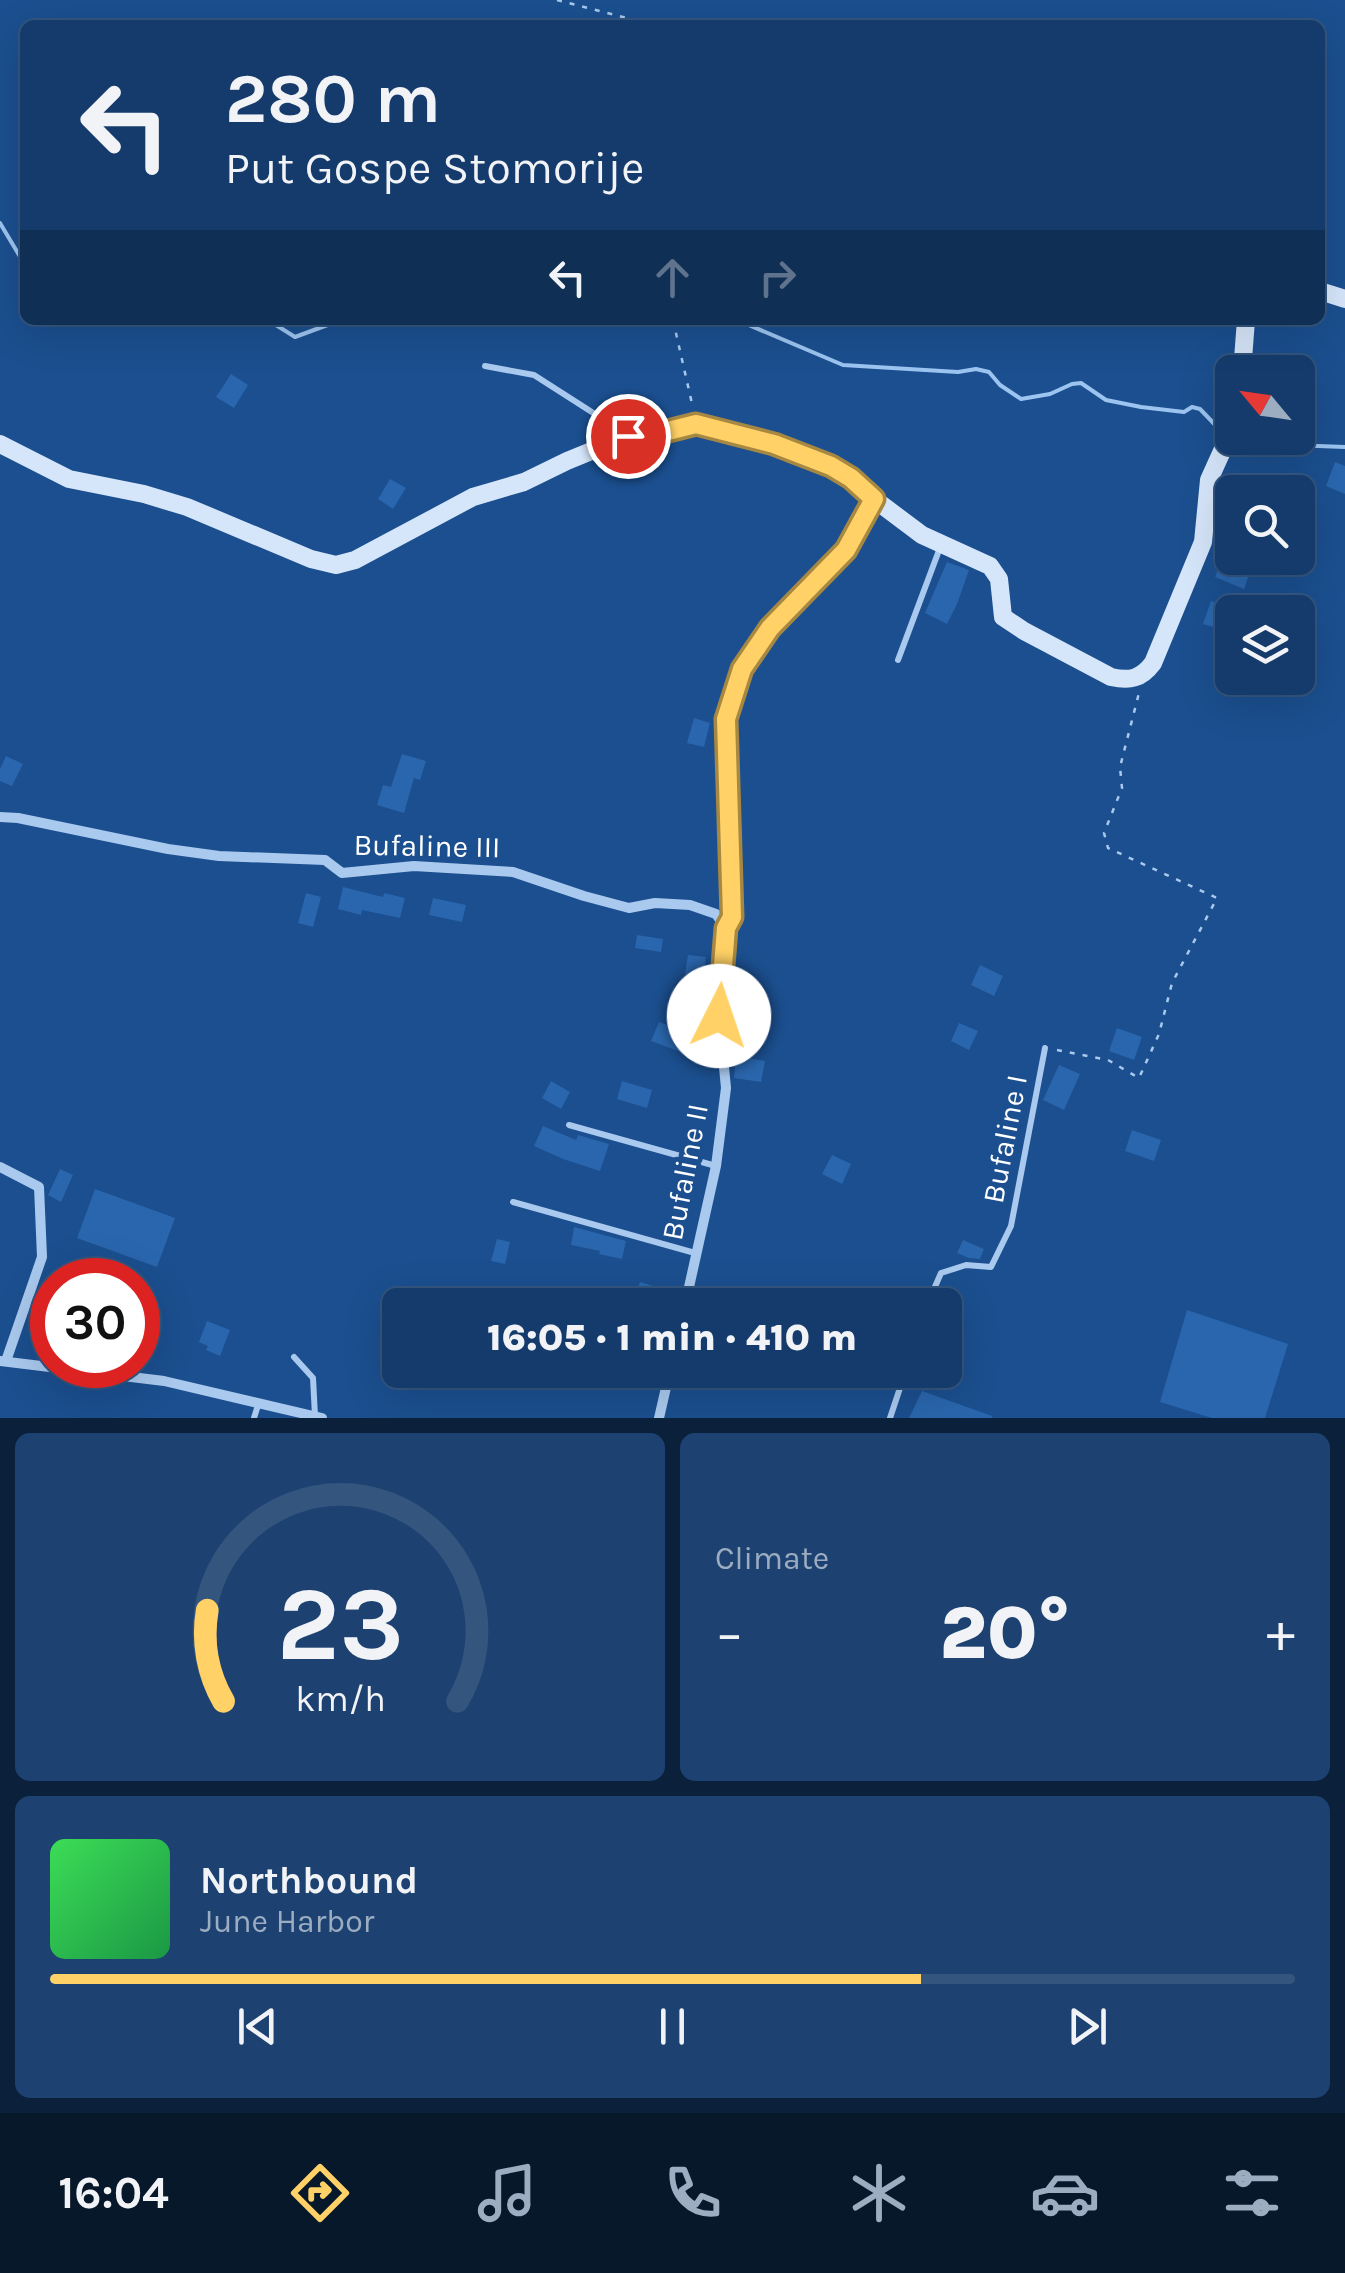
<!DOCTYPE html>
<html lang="en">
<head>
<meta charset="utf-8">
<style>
  body { margin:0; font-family:Karla,sans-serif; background:#1d4271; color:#f1f3f6; height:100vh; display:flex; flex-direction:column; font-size:38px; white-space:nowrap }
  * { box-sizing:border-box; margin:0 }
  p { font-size:32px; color:#9dadc1 }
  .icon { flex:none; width:55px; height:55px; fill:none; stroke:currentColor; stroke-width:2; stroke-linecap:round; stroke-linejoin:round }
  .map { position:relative; height:1418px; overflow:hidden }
  .side { display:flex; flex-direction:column; gap:15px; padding:15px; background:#0b203b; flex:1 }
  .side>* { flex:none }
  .guide { position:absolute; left:20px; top:20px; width:1305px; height:305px; border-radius:15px; box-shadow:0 10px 40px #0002,0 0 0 2px #33557e; background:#143b6b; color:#f1f3f6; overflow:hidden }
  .needle { width:65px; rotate:299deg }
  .buttons { position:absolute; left:1215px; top:355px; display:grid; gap:20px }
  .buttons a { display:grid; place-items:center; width:100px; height:100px; border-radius:15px; background:#143b6b; box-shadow:0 10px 40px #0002,0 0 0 2px #33557e; font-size:50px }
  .speed { position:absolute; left:30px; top:1258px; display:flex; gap:20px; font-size:50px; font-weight:700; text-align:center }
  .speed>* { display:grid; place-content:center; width:130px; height:130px; border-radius:50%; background:#143b6b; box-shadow:0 10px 40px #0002,0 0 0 2px #33557e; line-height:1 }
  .speed .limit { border:15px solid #d22; background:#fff; color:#111 }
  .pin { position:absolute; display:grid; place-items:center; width:85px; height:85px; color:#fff; margin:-42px; border:5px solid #fff; border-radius:50%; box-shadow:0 2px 10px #0007 }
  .me { position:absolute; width:110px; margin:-55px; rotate:4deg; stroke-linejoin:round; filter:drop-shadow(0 0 8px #0008) }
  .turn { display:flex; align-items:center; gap:35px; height:210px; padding:0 40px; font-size:45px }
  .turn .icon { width:130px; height:130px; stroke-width:2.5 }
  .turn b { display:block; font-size:70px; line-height:85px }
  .lanes { display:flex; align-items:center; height:95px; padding:0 40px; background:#0003; justify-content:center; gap:50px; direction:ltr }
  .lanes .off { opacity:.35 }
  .big { font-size:75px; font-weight:800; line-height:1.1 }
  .side .tile { flex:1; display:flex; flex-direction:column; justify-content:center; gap:15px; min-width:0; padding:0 35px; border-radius:15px; background:#1d4271 }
  .side .dial { align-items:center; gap:0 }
  .dial svg { height:260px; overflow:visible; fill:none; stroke:#33557e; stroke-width:7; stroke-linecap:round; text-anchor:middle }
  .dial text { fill:#f1f3f6; stroke:none }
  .song { display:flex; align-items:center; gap:30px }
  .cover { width:120px; height:120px; border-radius:15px; background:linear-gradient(135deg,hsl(130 70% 55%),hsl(140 70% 35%)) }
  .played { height:10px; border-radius:5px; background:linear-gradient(90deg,#ffd166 70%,#33557e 70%) }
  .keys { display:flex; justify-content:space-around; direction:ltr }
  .heat { display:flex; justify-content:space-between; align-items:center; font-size:55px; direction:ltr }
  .side .tiles { flex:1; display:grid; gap:15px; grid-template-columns:1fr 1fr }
  .tile:last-child { grid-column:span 2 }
  .trip { position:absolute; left:382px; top:1288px; width:580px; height:100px; border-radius:15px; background:#143b6b; box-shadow:0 10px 40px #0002,0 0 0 2px #33557e; font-weight:800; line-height:100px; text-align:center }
  .tab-bar { display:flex; height:160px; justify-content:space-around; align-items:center; background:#08182b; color:#9dadc1 }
  .tab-bar .icon { width:70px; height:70px }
  .tab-bar .selected { color:#ffd166 }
  .tab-bar b { font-size:45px; color:#f1f3f6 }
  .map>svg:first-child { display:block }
</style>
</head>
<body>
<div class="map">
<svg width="1345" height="1418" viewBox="0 0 1345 1418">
  <rect width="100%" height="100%" fill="#1b4f8f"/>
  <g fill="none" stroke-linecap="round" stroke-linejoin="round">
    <path stroke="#9cc4f0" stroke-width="4" d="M 0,223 L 25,265
      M 268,320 L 295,337 L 341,320
      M 737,320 L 843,365 L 958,372 L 976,369 L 989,372 L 1000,385 L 1021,399 L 1050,394 L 1072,384 L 1081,383 L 1106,400 L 1141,407 L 1184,412 L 1192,407 L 1200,409 L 1221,431
      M 1269,438 L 1291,445 L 1345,447
      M 1240,439 L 1242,438"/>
  </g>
  <path fill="#2a66ad" d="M 231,374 L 248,385 L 234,408 L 216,397 Z
    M 1335,462 L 1345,466 L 1345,494 L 1326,486 Z
    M 390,479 L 406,488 L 393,509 L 378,499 Z
    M 1222,561 L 1250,572 L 1244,589 L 1215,577 Z
    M 947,562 L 969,570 L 957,604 L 947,624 L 925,613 Z
    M 1211,601 L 1231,608 L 1224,630 L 1203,624 Z
    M 694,718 L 710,723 L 704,747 L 687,743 Z
    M 402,754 L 426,761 L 420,780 L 414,778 L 404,813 L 377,805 L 383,785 L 391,787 Z
    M 6,756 L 23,764 L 12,786 L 0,781 L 0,769 Z
    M 343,887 L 383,897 L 384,893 L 405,898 L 400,918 L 362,910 L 361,915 L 338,909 Z
    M 306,893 L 321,897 L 313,927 L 298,923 Z
    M 433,898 L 466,905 L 462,922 L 429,915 Z
    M 637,935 L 663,939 L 661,952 L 635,948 Z
    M 688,955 L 706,957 L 704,976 L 685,974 Z
    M 980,965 L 1003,976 L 994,996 L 971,985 Z
    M 659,1022 L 693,1034 L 686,1054 L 651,1041 Z
    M 959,1023 L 978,1031 L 969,1050 L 951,1041 Z
    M 1117,1028 L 1142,1037 L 1134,1060 L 1109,1051 Z
    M 736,1056 L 765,1061 L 761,1082 L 734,1078 Z
    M 1059,1065 L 1080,1074 L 1064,1110 L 1043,1100 Z
    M 551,1081 L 570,1092 L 561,1109 L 542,1098 Z
    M 622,1081 L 652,1090 L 647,1108 L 617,1099 Z
    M 543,1126 L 576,1140 L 578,1135 L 609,1144 L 600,1171 L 563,1159 L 534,1146 Z
    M 1132,1130 L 1161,1140 L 1154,1161 L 1125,1151 Z
    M 832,1155 L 851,1164 L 842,1184 L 822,1174 Z
    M 60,1169 L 73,1175 L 61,1202 L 48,1195 Z
    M 95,1189 L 175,1218 L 157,1267 L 77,1238 Z
    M 574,1227 L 626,1241 L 622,1259 L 599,1254 L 600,1251 L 571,1245 Z
    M 497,1239 L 510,1242 L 505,1264 L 491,1261 Z
    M 963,1240 L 984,1249 L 980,1259 L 969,1258 L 957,1253 Z
    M 640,1282 L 660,1288 L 654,1305 L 634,1301 Z
    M 1187,1310 L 1288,1344 L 1265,1418 L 1212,1418 L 1160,1402 Z
    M 207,1321 L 230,1330 L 220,1356 L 206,1350 L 208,1346 L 199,1342 Z
    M 922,1391 L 992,1416 L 992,1418 L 909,1418 Z"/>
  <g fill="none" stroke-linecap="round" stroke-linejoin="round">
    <path stroke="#a9c9ee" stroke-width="2.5" stroke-dasharray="5 8" stroke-linecap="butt" d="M 557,0 L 654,25
      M 673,320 L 693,408
      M 1057,1050 L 1108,1060 L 1139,1078 L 1159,1034 L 1172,983 L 1217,898 L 1108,848 L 1104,833 L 1122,788 L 1120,767 L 1139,693"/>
    <path stroke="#a9c9ee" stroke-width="6" d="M 485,366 L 534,375 L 623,432
      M 898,660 L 941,545
      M 569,1125 L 716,1166
      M 513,1202 L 695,1253
      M 927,1305 L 941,1273 L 966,1265 L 991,1267 L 1011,1226 L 1045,1048
      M 294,1357 L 313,1378 L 315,1416
      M 254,1418 L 259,1402
      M 890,1418 L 906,1370"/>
    <path stroke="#a9c9ee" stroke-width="10" d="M 0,817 L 18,818 L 168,849 L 219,856 L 325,860 L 342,873 L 414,866 L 513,872 L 584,896 L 629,908 L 655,903 L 690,905 L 716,914 L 726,928
      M 0,1167 L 39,1187 L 42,1257 L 6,1361
      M 685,1305 L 716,1166 L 726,1088 L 719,1016 L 726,928 L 732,917 L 725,719 L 742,669 L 770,628 L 845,550 L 874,499
      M 0,1361 L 164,1381 L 322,1418
      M 659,1418 L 670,1370"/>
    <path stroke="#d6e6fa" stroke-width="18" d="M 1320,291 L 1345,299
      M 1242,372 L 1246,320
      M 0,444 L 69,479 L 144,494 L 187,507 L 311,559 L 336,565 L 355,560 L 473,497 L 524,482 L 567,461 L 628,436 L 660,433 L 696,424 L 774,444 L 831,466 L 851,478 L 874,499 L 922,535 L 990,566 L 999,579 L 1003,617 L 1024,631 L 1111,677 C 1130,681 1141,679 1153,663 L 1203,542 L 1209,480 L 1232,429"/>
  </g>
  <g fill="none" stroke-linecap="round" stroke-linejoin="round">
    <g stroke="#a68842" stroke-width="25">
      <path id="route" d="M 628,436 L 660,433 L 696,424 L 774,444 L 831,466 L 851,478 L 874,499 L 846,550 L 770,628 L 742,669 L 726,719 L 732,917 L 726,928 L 719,1016"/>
    </g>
    <use href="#route" stroke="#ffd166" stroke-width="18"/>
  </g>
  <g text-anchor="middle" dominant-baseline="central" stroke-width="10" stroke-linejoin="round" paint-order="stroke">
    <g font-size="30" fill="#fff" stroke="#1b4f8f">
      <text transform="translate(427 846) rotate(1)">Bufaline III</text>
      <text transform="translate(1005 1139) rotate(-79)">Bufaline I</text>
      <text transform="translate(685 1172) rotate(-79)">Bufaline II</text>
    </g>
  </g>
</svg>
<div class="buttons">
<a><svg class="needle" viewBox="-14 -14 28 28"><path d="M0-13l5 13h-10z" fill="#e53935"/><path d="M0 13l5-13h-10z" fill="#9dadc1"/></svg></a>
<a><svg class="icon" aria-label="search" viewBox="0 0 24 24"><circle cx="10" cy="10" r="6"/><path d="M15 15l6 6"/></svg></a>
<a><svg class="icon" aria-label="layers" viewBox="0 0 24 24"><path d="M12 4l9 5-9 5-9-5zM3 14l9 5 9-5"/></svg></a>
</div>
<div class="speed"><div class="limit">30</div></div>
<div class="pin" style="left:628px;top:436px;background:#d93025"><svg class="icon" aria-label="arrive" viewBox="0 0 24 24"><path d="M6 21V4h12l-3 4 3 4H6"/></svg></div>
<svg class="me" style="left:719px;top:1016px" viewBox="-20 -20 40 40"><circle r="19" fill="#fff"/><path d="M0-13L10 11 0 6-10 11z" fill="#ffd166"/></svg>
<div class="trip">16:05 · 1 min · 410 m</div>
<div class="guide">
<div class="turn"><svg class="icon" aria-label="left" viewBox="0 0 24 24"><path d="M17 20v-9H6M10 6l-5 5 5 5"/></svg><div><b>280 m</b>Put Gospe Stomorije</div></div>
<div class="lanes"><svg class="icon" aria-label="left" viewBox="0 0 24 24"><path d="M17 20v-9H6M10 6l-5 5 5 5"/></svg><svg class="icon off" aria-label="ahead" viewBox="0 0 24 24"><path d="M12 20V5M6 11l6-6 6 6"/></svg><svg class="icon off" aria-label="right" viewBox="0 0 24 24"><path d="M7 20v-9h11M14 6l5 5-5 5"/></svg></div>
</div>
</div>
<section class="side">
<div class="tiles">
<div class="tile dial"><svg viewBox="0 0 100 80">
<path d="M14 69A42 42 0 1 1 86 69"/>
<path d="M14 69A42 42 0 0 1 9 41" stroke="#ffd166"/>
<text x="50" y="56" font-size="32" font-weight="700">23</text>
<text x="50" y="72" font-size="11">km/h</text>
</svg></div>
<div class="tile"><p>Climate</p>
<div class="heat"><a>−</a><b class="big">20°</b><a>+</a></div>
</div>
<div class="tile">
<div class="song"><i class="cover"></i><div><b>Northbound</b><p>June Harbor</p></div></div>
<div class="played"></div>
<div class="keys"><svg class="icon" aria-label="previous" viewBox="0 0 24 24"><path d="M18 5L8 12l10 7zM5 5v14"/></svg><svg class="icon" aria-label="pause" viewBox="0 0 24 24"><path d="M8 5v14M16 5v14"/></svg><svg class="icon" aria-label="next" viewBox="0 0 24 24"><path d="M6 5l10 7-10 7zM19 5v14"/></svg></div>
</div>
</div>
</section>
<nav class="tab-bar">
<b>16:04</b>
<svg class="icon selected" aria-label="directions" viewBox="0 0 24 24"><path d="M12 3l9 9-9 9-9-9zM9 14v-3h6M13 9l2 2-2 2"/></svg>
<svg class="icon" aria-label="music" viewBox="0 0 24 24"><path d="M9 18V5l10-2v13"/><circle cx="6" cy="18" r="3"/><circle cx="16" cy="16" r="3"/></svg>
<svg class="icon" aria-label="phone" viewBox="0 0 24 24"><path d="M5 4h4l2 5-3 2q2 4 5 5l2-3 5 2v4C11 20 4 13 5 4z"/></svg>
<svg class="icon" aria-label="climate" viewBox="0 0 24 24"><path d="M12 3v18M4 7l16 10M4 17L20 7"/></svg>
<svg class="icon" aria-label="car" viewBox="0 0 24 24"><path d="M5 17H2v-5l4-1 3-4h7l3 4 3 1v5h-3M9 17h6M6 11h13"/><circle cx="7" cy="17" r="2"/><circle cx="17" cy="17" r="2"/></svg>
<svg class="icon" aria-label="filters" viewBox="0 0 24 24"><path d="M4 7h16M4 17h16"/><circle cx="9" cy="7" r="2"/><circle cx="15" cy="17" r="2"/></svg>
</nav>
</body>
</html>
